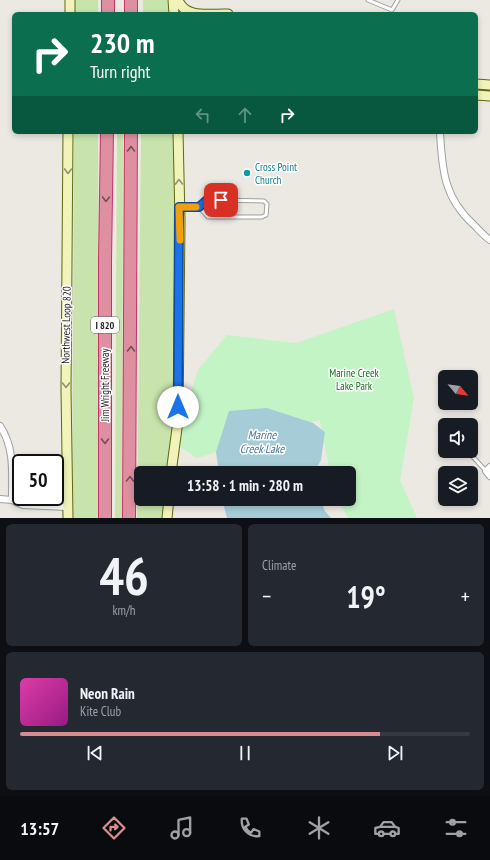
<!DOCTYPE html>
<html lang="en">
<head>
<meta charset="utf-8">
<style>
  body { margin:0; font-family:"PT Sans Narrow",sans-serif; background:#242831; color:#f1f3f6; height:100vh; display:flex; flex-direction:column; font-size:15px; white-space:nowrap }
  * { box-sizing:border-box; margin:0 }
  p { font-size:13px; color:#9ea1a6 }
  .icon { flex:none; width:22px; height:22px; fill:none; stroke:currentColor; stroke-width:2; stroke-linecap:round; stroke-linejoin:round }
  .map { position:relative; height:518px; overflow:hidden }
  .panel { display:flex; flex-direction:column; gap:6px; padding:6px; background:#0d0f14; flex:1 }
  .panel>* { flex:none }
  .top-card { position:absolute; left:12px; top:12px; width:466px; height:122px; border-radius:6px; box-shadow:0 2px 6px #0003; background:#0b6e4f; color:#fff; overflow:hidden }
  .needle { width:26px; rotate:119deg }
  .buttons { position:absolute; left:438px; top:370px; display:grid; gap:8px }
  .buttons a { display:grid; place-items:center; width:40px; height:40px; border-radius:6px; background:#171b24; box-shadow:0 2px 6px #0003; font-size:20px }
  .speed { position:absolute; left:12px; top:454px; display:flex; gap:8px; font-size:20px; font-weight:700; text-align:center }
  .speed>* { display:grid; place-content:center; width:52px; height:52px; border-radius:50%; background:#171b24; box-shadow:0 2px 6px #0003; line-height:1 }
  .speed .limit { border:2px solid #111; border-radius:6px; background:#fff; color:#111 }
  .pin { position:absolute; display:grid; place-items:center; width:34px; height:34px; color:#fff; margin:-17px; border-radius:8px; box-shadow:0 2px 6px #0006 }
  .me { position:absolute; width:44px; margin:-22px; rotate:0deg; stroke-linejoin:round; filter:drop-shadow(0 0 3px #0008) }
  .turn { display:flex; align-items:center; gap:14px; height:84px; padding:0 12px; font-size:18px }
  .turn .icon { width:52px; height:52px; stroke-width:2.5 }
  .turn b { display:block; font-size:28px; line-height:34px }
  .lanes { display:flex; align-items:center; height:38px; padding:0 12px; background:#0003; justify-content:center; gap:20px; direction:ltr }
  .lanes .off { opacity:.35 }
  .big { font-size:30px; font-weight:600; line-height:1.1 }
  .panel .widget { flex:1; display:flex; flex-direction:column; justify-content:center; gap:6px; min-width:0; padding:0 14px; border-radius:6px; background:#242831 }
  .panel .dial { align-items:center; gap:0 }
  .dial b { font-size:52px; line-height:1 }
  .song { display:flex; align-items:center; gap:12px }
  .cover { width:48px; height:48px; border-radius:6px; background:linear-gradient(135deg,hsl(320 70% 55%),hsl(310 70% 35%)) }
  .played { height:4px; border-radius:2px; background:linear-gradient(90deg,#d78d90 80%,#363941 80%) }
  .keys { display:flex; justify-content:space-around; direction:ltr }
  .heat { display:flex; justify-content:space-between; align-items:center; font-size:22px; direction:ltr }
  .panel .tiles { flex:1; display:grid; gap:6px; grid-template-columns:1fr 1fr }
  .widget:last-child { grid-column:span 2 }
  .trip { position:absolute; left:134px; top:466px; width:222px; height:40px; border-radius:6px; background:#171b24; box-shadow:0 2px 6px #0003; font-weight:600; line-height:40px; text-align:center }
  .tab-bar { display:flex; height:64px; justify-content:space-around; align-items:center; background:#090b0e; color:#9ea1a6 }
  .tab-bar .icon { width:28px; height:28px }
  .tab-bar .current { color:#d78d90 }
  .tab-bar b { font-size:18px; color:#f1f3f6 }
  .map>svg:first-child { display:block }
</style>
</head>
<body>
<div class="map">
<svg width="490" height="518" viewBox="0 0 490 518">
  <rect width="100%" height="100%" fill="#ece9e2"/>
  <path fill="#c8e3ac" d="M 75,0 L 98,0 L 98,14 L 75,14 Z
    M 143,0 L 167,0 L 169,14 L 143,14 Z
    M 74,132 L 98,132 L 99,387 L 98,518 L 72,518 Z
    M 117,132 L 123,132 L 122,518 L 115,518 Z
    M 141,132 L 175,132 L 173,417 L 168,473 L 141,473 L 141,499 L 165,499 L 164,518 L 137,518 Z"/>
  <path fill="#c2f4c5" d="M 394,309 L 414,398 L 400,480 L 417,518 L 348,518 L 337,499 L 349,499 L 349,473 L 330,473 L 320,420 L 197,458 L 174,443 L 198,370 L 227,335 L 296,343 Z"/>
  <path fill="#a6cdd7" d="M 267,408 L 313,423 L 325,432 L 321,460 L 314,473 L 219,473 L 216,452 L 229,411 Z
    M 222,499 L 320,499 L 325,511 L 331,518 L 227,518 Z"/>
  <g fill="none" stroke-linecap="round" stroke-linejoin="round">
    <g stroke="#a0a0a0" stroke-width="5">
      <path id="lane" d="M 368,0 L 392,10 L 398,0
        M 181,207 L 199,207 L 207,200 L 264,201 L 267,204 L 266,215 L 262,217 L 208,217 L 199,207
        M 473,457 L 486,471"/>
    </g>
    <g stroke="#a0a0a0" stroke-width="8">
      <path id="street" d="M 440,132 C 442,170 444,198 474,225 C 479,230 484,236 490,240
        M 0,426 C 15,448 12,474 12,500
        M 490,467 L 486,471 L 490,476
        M 55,495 L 68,495
        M 0,499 L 12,500 L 23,505 L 68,507
        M 12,500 L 21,495"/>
    </g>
    <g stroke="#60680e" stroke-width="11">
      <path id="secondary" d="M 173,0 L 174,14
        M 178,0 C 186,20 212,13 228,14
        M 70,14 L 70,0
        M 476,84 L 490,85
        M 476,95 L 490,96
        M 171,473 L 178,421 L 180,220 L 178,132
        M 68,518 L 66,390 L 68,132
        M 167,518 L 169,499"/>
    </g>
    <g stroke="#c73368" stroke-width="14">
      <path id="highway" d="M 108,14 L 108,0
        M 131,14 L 131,0
        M 105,518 L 105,261 L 107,132
        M 129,518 L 131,132"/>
    </g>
    <use href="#lane" stroke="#fff" stroke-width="3"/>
    <use href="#street" stroke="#fff" stroke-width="6"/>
    <use href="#secondary" stroke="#f1f3ba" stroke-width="9"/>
    <use href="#highway" stroke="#de90a0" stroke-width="12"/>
  </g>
  <defs><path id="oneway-chevron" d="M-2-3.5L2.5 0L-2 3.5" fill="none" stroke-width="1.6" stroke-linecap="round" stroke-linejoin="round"/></defs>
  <g stroke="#735057">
    <use href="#oneway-chevron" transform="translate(131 149) rotate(-90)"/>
    <use href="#oneway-chevron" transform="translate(106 199) rotate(91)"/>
    <use href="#oneway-chevron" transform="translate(131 349) rotate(-90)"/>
    <use href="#oneway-chevron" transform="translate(105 441) rotate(90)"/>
    <use href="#oneway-chevron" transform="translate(130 479) rotate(-89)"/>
  </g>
  <g stroke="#919273">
    <use href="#oneway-chevron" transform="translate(68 171) rotate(91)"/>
    <use href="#oneway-chevron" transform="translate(179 182) rotate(-91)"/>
    <use href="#oneway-chevron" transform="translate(66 385) rotate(90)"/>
  </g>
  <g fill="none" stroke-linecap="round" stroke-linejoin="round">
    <g stroke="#114b97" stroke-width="10">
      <path id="route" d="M 178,407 L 179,207 L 199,207 L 207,200 L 221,200"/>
    </g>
    <use href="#route" stroke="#1a73e8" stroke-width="7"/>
    <path stroke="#f59e0b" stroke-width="7" d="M 180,240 L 179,207 L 196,207"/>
  </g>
  <circle fill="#0f9aa8" stroke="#fff" stroke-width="1.5" cx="247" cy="173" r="4"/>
  <g text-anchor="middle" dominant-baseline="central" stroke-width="3" stroke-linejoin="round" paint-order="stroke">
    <rect fill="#fff" stroke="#606060" stroke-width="1" x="91" y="317" width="28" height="16" rx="3"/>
    <g font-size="10" font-weight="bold" fill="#1c1c1c">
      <text x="105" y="325">I 820</text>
    </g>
    <g font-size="11" fill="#0d838f" stroke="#fff" text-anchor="start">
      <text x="255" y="167">Cross Point<tspan x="255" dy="13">Church</tspan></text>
    </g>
    <g font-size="11" fill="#1c1c1c" stroke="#fff">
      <text transform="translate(66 325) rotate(-89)">Northwest Loop 820</text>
      <text transform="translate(105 385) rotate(-90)">Jim Wright Freeway</text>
    </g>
    <g font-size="11" fill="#14701a" stroke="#fff">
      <text x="354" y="373">Marine Creek<tspan x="354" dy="13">Lake Park</tspan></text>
    </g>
    <g font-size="12" font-style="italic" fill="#4e769c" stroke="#fff">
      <text x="262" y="434">Marine<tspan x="262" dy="14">Creek Lake</tspan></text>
    </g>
  </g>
</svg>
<div class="buttons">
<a><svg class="needle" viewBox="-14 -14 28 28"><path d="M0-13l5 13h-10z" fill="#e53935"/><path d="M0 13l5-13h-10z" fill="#9ea1a6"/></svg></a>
<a><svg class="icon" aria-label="sound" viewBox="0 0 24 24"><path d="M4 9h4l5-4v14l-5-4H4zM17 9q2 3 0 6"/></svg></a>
<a><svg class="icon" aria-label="layers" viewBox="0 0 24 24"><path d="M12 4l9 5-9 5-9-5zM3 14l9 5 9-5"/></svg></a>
</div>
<div class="speed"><div class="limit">50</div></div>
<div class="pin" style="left:221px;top:200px;background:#d93025"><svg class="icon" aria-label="arrive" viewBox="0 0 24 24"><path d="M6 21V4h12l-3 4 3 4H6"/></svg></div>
<svg class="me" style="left:178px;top:407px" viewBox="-20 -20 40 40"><circle r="19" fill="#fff"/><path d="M0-13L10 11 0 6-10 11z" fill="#1a73e8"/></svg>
<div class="trip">13:58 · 1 min · 280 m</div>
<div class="top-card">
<div class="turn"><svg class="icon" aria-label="right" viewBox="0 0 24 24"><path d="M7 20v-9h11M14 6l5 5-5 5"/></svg><div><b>230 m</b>Turn right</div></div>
<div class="lanes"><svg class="icon off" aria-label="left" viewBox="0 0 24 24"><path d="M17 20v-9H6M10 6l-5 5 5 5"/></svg><svg class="icon off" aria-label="ahead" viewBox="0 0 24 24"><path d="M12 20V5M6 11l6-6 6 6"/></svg><svg class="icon" aria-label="right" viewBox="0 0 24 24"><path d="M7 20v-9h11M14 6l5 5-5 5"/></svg></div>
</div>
</div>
<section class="panel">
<div class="tiles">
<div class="widget dial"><b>46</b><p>km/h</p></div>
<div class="widget"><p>Climate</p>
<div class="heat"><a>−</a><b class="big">19°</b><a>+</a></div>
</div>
<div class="widget">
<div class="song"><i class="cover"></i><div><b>Neon Rain</b><p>Kite Club</p></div></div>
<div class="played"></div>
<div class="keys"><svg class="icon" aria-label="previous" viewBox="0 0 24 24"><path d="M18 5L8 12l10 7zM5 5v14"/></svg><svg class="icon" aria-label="pause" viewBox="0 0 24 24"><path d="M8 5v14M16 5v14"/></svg><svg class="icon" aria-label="next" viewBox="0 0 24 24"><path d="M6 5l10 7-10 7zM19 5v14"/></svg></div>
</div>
</div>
</section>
<nav class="tab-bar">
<b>13:57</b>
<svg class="icon current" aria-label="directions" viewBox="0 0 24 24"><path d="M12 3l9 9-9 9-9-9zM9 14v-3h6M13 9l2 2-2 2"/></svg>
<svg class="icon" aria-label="music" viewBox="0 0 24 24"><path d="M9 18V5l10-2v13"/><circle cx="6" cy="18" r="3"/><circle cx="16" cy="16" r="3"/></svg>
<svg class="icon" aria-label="phone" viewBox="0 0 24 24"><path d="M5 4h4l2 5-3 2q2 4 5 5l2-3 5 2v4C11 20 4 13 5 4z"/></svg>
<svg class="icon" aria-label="climate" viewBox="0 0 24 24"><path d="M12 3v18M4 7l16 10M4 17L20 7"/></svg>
<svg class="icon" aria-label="car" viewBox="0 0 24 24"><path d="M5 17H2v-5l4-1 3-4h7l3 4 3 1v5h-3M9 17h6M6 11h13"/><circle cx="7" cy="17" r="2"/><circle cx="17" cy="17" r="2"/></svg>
<svg class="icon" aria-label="filters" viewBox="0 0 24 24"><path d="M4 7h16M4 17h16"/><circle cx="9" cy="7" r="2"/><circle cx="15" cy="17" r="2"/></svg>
</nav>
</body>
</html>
